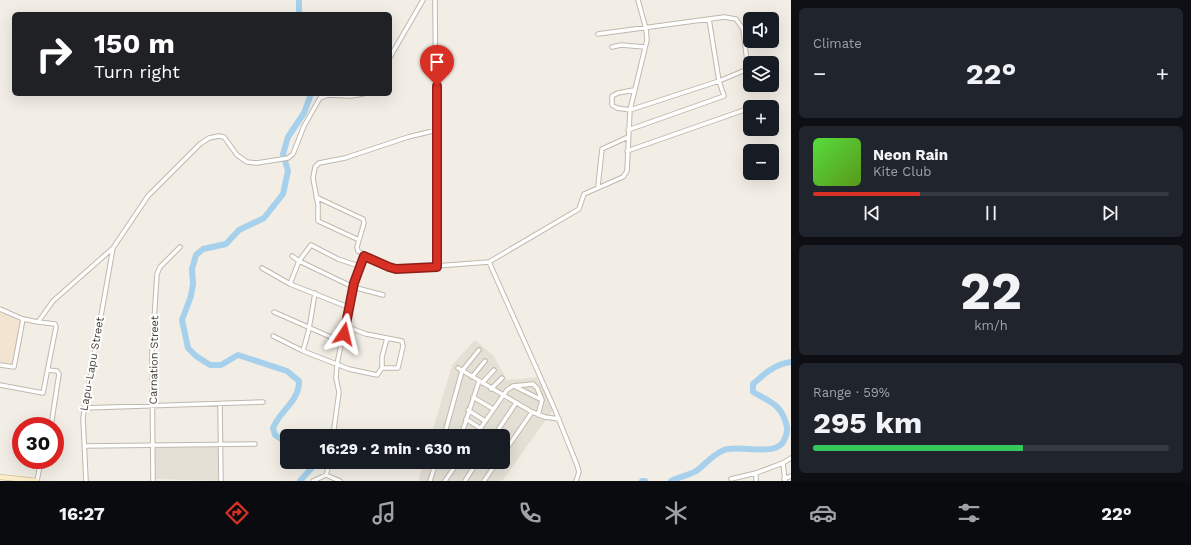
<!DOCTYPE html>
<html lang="en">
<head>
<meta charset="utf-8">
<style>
  body { margin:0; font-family:"Work Sans",sans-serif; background:#20242c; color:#f1f3f6; height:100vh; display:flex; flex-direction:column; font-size:15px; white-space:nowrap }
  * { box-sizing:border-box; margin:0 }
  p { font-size:13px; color:#9ea1a6 }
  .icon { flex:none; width:22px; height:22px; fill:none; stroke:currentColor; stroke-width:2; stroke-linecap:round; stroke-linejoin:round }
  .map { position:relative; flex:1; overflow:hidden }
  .panel { display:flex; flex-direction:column; gap:8px; padding:8px; background:#0d0f14; width:400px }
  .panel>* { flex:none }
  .top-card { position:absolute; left:12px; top:12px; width:380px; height:84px; border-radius:6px; box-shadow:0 4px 16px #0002; background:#202124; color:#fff; overflow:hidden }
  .controls { position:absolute; left:743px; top:12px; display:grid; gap:8px }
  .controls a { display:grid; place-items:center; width:36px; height:36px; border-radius:6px; background:#171b24; box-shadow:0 4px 16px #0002; font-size:20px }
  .speed { position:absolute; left:12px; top:417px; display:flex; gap:8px; font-size:20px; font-weight:700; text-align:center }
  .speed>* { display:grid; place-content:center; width:52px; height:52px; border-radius:50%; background:#171b24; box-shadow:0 4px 16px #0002; line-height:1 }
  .speed .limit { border:6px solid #d22; background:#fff; color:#111 }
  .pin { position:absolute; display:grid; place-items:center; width:34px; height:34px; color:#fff; margin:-41px -17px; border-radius:50% 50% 50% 0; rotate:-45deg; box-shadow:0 0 4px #0007 }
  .pin .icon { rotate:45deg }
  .me { position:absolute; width:44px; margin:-22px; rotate:10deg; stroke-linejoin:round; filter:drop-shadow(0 0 3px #0008) }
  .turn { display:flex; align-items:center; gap:14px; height:84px; padding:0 16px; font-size:18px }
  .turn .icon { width:52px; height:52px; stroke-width:2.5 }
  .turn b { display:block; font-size:28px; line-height:34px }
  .big { font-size:30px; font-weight:700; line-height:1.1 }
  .panel .tile { flex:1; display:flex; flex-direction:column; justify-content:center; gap:6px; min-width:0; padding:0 14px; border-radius:6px; background:#20242c }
  .panel .dial { align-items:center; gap:0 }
  .dial b { font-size:52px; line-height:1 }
  .song { display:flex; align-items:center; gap:12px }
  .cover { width:48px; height:48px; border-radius:6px; background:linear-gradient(135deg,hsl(110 70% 55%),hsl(90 70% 35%)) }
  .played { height:4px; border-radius:2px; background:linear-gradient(90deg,#d93025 30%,#363941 30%) }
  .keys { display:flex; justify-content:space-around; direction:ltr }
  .heat { display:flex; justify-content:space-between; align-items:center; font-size:22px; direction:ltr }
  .charge { height:6px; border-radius:3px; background:linear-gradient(90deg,#34c759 59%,#363941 0) }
  .trip { position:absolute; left:280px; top:429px; width:230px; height:40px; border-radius:6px; background:#171b24; box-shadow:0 4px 16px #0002; font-weight:700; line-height:40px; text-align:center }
  .tab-bar { display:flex; height:64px; justify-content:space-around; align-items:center; background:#090b0e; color:#9ea1a6 }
  .tab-bar .icon { width:28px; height:28px }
  .tab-bar .selected { color:#d93025 }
  .tab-bar b { font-size:18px; color:#f1f3f6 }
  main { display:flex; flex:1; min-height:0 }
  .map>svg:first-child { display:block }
</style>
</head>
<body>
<main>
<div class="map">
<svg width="791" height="481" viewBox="0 0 791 481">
  <rect width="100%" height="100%" fill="#f2eee6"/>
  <path fill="#e5e0d5" d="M 475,340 L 494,356 L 507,380 L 538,377 L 553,410 L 502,481 L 418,481 L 424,462 L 503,462 L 503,436 L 431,436 L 452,365 Z
    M 221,445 L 221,481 L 154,479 L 154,446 Z"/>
  <path fill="#f3e4d2" d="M 0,310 L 21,319 L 12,364 L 0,362 Z"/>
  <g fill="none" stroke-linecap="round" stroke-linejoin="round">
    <path stroke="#a6d0eb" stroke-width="6" d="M 299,14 L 299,0
      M 287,443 L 275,435 L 273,428 C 281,409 299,402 299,381 L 287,371 L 238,355 L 221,365 L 210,365 L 196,356 L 188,348 L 182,320 L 191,296 L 193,284 L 192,269 L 196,255 L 203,249 L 226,244 L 239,230 L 264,218 L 283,194 L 288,171 L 283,154 L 288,137 L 304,113 L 311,94
      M 300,481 L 317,462
      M 642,481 L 645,481
      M 671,481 C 680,476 692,475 699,469 C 707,462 714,454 724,450 C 742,444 779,459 785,438 C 786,435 788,431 787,427 C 782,405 771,402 753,392 L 753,384 C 764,374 775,364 791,362"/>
    <g stroke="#c0b8ac" stroke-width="5.5">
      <path id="street" d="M 435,0 L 437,267
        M 598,34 L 724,17 L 736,19 L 743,29 L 748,69 L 719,81 L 724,96 L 628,130
        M 612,47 L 621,45 L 645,47
        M 390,57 L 423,0
        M 634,90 L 618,93 L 612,96 L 612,105 L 617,108 L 630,110 L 719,81 L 709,19
        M 437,130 L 408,137 L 345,158 L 319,163 L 315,167 L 313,178 L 318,205 L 318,221 L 359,240 L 357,247 L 358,251 L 389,267 L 396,269 L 489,262 L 579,209 L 584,194 L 623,177 L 627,171 L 630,110 L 647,40 L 646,29 L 638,0
        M 627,151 L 750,108
        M 598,186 L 602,149 L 628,137
        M 316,197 L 363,219 L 364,223 L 359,240
        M 292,256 L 299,261 L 353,287 L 383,295
        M 489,262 L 555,410 L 577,465 L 579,472 L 576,481
        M 262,268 L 290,284 L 348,307
        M 290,284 L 299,261 L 311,245 L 338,259 L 359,266
        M 315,293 L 309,329 L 303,351 L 349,369 L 377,375 L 382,368 L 398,368 L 403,346 L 402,341 L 366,334 L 345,326
        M 0,309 L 23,319 L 38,322 L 53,301 L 113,248 L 148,196 L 200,144 L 209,138 L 219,136 L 224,137 L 237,155 L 247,162 L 257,163 L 288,158 L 293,154 L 304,126 L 320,98 L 328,95 L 351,96 L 363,94
        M 274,312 L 342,342
        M 273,336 L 303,351
        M 0,365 L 14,367 L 23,319
        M 382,368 L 382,357 L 387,338
        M 458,368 L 532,412 L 545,417 L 559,419
        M 48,370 L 57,371 L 59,374 L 51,426
        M 472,377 L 485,361
        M 482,383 L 494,370
        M 0,385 L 43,393 L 56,327 L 55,324 L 38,322
        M 514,386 L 542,400
        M 491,389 L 502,378
        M 473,397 L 493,409
        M 220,404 L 221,481
        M 84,408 L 263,402
        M 468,410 L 485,421
        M 466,419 L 480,428
        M 333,436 L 339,392 L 336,378 L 337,364 L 354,283 L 364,256
        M 444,436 L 462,371 L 479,350
        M 461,436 L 479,381
        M 475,436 L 507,390 L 513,386 L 533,384 L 537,388 L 542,400 L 538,415
        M 494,436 L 516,403
        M 84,446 L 255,444
        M 503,454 L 532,412
        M 326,475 L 330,462
        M 731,479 L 756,473
        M 784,479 L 791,476
        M 37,481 L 41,460
        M 86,481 L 83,418 L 113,248
        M 153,481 L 152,352 L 157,274 L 160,267 L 180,247
        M 313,481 L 326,475 L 340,481
        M 430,481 L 436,462
        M 445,481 L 458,462
        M 465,481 L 477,462
        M 484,481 L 497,462
        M 756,481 L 756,473 L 783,463
        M 785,481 L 783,463 L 791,458"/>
    </g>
    <g stroke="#cfc098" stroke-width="6">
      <path id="secondary" d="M 0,477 L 37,481"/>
    </g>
    <use href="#street" stroke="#fff" stroke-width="3.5"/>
    <use href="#secondary" stroke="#fbedc7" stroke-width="4.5"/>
  </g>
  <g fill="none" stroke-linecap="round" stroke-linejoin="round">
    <g stroke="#8d1f18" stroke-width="10">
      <path id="route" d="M 344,334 L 354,283 L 364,256 L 389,267 L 396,269 L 437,267 L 437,86"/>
    </g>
    <use href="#route" stroke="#d93025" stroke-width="7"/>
  </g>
  <g text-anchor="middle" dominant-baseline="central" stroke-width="4" stroke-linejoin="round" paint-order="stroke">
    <g font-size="11" fill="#443e36" stroke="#fff">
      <text transform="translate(154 360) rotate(-89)">Carnation Street</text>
      <text transform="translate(92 364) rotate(-80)">Lapu-Lapu Street</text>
    </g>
  </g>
</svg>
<div class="controls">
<a><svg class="icon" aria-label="sound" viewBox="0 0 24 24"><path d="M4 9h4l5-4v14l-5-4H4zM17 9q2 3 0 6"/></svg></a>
<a><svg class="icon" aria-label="layers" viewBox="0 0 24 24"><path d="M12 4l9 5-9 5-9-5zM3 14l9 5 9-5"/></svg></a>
<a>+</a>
<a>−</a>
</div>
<div class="speed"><div class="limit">30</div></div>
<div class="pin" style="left:437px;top:86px;background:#d93025"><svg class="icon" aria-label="arrive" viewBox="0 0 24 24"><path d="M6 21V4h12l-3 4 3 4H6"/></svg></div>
<svg class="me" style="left:344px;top:334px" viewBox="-20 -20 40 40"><path d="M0-17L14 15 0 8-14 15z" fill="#d93025" stroke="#fff" stroke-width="4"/></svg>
<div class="trip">16:29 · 2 min · 630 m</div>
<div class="top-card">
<div class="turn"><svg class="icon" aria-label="right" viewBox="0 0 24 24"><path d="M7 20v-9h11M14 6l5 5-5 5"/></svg><div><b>150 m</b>Turn right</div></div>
</div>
</div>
<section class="panel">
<div class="tile"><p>Climate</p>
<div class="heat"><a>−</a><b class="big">22°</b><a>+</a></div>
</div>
<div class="tile">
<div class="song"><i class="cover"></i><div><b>Neon Rain</b><p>Kite Club</p></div></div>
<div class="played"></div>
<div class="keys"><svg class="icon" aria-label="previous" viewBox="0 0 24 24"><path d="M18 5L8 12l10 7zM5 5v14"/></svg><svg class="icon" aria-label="pause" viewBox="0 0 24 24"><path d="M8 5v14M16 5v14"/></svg><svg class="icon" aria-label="next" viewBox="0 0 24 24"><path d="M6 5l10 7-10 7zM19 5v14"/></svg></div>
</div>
<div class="tile dial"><b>22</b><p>km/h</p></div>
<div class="tile"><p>Range · 59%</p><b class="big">295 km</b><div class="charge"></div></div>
</section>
</main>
<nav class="tab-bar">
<b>16:27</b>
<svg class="icon selected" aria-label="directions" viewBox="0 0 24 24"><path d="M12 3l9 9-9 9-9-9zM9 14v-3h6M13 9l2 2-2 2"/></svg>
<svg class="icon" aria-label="music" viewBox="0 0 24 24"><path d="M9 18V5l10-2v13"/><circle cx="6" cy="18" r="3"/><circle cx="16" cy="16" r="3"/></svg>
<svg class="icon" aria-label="phone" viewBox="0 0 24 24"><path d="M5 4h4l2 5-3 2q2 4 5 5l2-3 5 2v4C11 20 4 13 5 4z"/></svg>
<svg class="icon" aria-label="climate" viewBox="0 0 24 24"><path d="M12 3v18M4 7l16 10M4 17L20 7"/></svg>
<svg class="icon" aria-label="car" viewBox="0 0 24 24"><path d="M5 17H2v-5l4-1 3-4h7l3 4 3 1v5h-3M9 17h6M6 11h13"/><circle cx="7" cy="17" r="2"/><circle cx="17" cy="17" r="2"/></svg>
<svg class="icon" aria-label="filters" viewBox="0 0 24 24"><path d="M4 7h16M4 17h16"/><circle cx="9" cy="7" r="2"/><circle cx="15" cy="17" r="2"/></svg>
<b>22°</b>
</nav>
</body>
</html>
